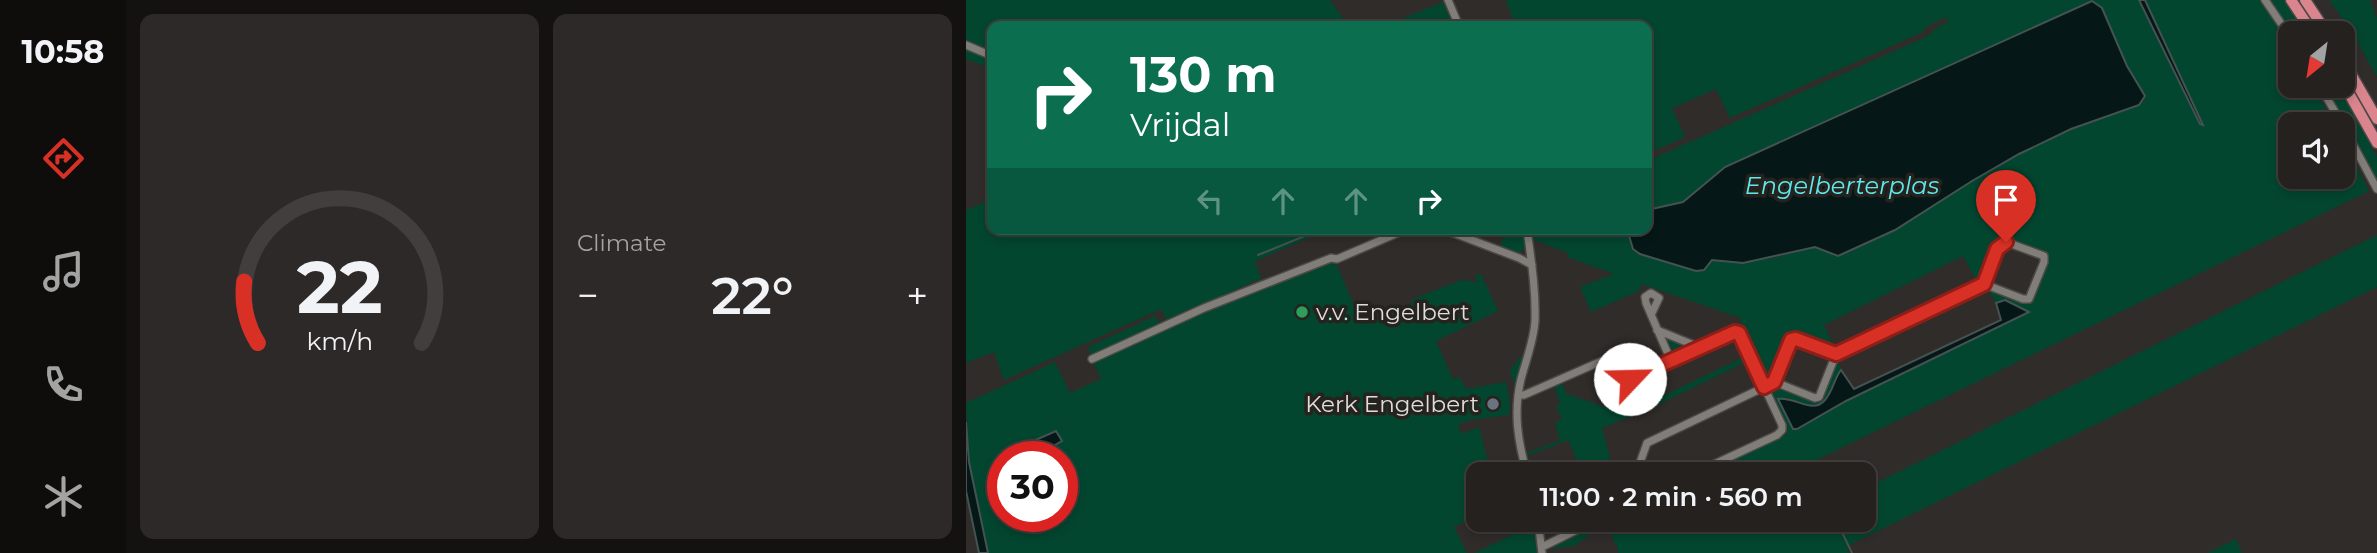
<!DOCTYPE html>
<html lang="en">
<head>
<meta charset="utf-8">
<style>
  body { margin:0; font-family:Montserrat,sans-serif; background:#2c2928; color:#f1f3f6; height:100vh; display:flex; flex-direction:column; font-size:26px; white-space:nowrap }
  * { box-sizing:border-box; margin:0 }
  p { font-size:23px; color:#a3a3a4 }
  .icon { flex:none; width:38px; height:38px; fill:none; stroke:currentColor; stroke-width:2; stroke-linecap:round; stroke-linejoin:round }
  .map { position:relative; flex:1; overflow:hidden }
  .drawer { display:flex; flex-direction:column; gap:14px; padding:14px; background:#141211; width:840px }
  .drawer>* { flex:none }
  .hud { position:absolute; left:21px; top:21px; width:665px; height:214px; border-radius:14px; box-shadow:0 4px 10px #0003,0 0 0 2px #413e3d; background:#0b6e4f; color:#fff; overflow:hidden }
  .needle { width:46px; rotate:210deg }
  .controls { position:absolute; left:1312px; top:21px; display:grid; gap:14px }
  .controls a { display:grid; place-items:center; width:77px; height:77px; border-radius:14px; background:#24211f; box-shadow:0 4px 10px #0003,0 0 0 2px #413e3d; font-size:35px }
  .speed { position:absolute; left:21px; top:441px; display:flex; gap:14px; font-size:35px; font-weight:700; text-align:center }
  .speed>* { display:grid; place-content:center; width:91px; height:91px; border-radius:50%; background:#24211f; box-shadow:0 4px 10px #0003,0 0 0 2px #413e3d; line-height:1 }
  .speed .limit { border:10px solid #d22; background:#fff; color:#111 }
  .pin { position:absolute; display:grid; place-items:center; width:60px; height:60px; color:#fff; margin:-72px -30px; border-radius:50% 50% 50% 0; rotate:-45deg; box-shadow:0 0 7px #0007 }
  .pin .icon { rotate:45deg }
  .me { position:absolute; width:77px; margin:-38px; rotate:66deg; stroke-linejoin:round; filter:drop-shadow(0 0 5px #0008) }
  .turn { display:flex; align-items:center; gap:24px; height:147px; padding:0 28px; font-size:32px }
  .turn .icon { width:91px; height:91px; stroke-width:2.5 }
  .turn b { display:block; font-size:49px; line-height:60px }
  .lanes { display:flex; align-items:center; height:66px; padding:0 28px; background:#0003; justify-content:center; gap:35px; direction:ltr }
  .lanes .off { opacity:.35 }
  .big { font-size:52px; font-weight:600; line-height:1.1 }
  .drawer .card { flex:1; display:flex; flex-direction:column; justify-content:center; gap:10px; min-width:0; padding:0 24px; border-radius:14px; background:#2c2928 }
  .drawer .dial { align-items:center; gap:0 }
  .dial svg { height:182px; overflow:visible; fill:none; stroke:#413e3d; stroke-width:7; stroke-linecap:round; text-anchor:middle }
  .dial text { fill:#f1f3f6; stroke:none }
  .heat { display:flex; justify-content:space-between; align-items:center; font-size:38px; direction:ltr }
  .drawer .tiles { flex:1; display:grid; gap:14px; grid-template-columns:repeat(2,1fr) }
  .trip { position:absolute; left:500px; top:462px; width:410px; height:70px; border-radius:14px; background:#24211f; box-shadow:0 4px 10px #0003,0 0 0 2px #413e3d; font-weight:600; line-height:70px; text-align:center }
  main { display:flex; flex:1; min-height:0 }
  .tab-bar { display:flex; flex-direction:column; width:126px; justify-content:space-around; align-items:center; background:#0e0d0c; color:#a3a3a4 }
  .tab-bar .icon { width:49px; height:49px }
  .tab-bar .active { color:#d93025 }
  .tab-bar b { font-size:32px; color:#f1f3f6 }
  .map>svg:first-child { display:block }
</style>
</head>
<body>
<main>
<nav class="tab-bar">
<b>10:58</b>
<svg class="icon active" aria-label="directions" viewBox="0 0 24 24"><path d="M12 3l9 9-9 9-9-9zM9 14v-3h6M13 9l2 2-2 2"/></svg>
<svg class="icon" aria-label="music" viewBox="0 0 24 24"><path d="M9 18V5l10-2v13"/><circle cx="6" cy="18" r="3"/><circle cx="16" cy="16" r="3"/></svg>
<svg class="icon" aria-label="phone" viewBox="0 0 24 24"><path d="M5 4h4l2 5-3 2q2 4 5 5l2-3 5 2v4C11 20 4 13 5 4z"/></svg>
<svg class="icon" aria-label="climate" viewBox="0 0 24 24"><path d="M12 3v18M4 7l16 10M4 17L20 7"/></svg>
</nav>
<section class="drawer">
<div class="tiles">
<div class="card dial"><svg viewBox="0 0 100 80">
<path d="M14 69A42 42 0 1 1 86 69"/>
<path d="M14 69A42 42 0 0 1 8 42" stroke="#d93025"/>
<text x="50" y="56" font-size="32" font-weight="700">22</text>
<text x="50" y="72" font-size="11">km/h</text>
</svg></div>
<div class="card"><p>Climate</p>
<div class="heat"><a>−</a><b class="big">22°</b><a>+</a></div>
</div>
</div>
</section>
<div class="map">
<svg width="1411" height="553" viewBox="0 0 1411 553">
  <rect width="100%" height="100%" fill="#302c29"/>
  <path fill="#03462f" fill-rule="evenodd" d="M 0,0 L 364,0 L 382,26 L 26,26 L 26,53 L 0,43 Z
    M 540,0 L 1173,0 L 1236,124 L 1179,0 L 1295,0 L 1325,44 L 1325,86 L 1347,86 L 1368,124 L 1325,124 L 1325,177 L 1377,177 L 1377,140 L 1403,191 L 842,464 L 846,474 L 734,474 L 822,433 L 803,392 L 804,387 L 808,386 L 848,400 L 872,356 L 875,370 L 857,403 L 847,407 L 823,398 L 812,399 L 829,430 L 880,401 L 1062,312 L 1039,300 L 1030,303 L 1022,289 L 1059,302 L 1066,298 L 1082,255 L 1036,240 L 1030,243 L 1016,283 L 1012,284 L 997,256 L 858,325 L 870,351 L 825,336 C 813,349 814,369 802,381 L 797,381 L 772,329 L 775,324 L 775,318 L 675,284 L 673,291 L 625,312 L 614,287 L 648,274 L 601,257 L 602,253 L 568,240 L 566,229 L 661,229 L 666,249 L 674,254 L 730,271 L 738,270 L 745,260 L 761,262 L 807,258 L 849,247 L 895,247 L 929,230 L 1006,181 L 1053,154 L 1105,129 L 1173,105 L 1178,101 L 1179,96 L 1161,66 L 1136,8 L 1126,1 L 759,167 L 717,202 L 681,210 L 681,161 L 960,37 L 973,26 L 982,22 L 980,17 L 962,26 L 955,33 L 764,118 L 750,89 L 706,108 L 719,137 L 681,154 L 681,26 L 549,26 Z
    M 1303,0 L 1318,0 L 1340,33 L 1325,33 Z
    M 1363,0 L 1404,0 L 1411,18 L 1411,77 L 1385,31 Z
    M 477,2 L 487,26 L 428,26 L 440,17 Z
    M 0,49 L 26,59 L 26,69 L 0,59 Z
    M 1358,86 L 1372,86 L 1411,157 L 1411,183 Z
    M 26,199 L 26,229 L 363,229 L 289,261 L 296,282 L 291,280 L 201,321 L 195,309 L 38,380 L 28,352 L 0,363 L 0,210 Z
    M 540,229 L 557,229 L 560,244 L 556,251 L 550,253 L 534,247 Z
    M 1411,235 L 1411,287 L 881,546 L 883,553 L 652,553 L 652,550 L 640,523 L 608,546 L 584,549 L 628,527 L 637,520 L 898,520 L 898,489 Z
    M 369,261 L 396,324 L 404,320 L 405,323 L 444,306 L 447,299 L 495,280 L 512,282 L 509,275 L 515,274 L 532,311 L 470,341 L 487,379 L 494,377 L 500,389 L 540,382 L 544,403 L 543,415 L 503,420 L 492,425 L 495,434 L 513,427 L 524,470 L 551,460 L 552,467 L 533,474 L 513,474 L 513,515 L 488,527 L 501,553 L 22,553 L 3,462 L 0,403 L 89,362 L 104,393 L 135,379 L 127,361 L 231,314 ZM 90,431 L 89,445 L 64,457 L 96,457 L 96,516 L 37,516 L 37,457 L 42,457 L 40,453 Z
    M 189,316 L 195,324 L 125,356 L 122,347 Z
    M 698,336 L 728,348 L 706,357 Z
    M 780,356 L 782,361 L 679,411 L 636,428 L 644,457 C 634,474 623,474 604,474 L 602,470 L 612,463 L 602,440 L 558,457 L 558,454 L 594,440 L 589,423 L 596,419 L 590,406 L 594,403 L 588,385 L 595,382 L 601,394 L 659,414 Z
    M 554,357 L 558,357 L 549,387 L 544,370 Z
    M 643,361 L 649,362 L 657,380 L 625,368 Z
    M 559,520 L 566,520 L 571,553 L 508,553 L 561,528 Z
    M 1270,539 L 1276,553 L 1241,553 Z"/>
  <path fill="#051717" stroke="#465252" stroke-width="2" d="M 1173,0 L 1179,0 L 1237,125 L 1234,124 Z
    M 1126,1 L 1136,8 L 1161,66 L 1179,96 L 1173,105 L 1105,129 L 1053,154 L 1006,181 L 929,230 L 872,256 L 849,247 L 777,263 L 746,260 L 738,270 L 730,271 L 674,254 L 667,249 L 661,229 L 681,229 L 681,210 L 717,202 L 759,167 Z
    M 1039,300 L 1063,312 L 880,401 L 831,429 L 827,429 L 812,399 C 829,396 846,415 859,400 C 867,391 868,379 875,370 L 888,389 L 1035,320 L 1030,303 Z
    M 0,422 L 3,462 L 22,553 L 13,553 L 0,491 Z
    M 90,431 L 96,441 C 75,453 66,457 42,457 L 40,453 Z"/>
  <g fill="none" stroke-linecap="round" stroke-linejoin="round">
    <path stroke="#465252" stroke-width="2" d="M 292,255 L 356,229
      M 870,520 L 886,553"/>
    <g stroke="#4c4946" stroke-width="10">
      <path id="minor" d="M 482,0 L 493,26
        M 1299,0 L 1325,38
        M 0,45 L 26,56
        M 1354,86 L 1376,124
        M 1377,126 L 1411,189
        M 477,229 L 553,258 L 566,265
        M 561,229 C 565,259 570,290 569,321 C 568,340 560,360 555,379 C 547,412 552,442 561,474
        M 685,315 L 693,298 L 685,293 L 679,297 L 680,303 L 705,361
        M 691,330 L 735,348
        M 126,359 L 238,308 L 365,258 L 371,259 L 441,229
        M 809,382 L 849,398 L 853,397 L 870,354
        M 552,395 L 558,395 L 645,357 L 653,361 L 660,376 L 664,379 L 769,332 L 773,333 L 816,425 L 816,430 L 811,435 L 727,474
        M 670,474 L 681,443 L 809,382 L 825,340 L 830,339 L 870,354 L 1018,284 L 1034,244 L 1040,242 L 1078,256 L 1078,262 L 1063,299 L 1057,299 L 1018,284
        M 572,520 L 576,553
        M 576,547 L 631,520"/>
    </g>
    <g stroke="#4c4946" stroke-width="13">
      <path id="highway" d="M 1325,0 L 1347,33
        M 1339,0 L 1361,33
        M 1377,60 L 1411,119
        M 1377,83 L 1411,143"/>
    </g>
    <use href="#minor" stroke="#817e79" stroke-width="7"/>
    <use href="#highway" stroke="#da858e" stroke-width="10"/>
  </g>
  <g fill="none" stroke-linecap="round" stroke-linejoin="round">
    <g stroke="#8d1f18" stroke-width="18">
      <path id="route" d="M 664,379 L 769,332 L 773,333 L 798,387 L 808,382 L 825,340 L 830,339 L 870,354 L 1018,284 L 1031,249 L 1040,242"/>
    </g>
    <use href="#route" stroke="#d93025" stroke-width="12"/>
  </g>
  <circle fill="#2e9e5b" stroke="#26231f" stroke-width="2.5" cx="336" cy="312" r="7"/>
  <circle fill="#6b7280" stroke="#26231f" stroke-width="2.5" cx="527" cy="404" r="7"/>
  <g text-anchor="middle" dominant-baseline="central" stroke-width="7" stroke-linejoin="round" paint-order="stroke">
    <g font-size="23" fill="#dfdddb" stroke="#26231f" text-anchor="start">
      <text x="350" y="312">v.v. Engelbert</text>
      <text x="513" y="404" text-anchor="end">Kerk Engelbert</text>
    </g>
    <g font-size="24" font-style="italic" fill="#5deaec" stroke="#26231f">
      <text x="876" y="185">Engelberterplas</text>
    </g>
  </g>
</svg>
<div class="controls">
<a><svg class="needle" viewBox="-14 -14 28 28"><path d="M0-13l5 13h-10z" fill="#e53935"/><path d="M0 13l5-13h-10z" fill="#a3a3a4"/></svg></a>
<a><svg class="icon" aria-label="sound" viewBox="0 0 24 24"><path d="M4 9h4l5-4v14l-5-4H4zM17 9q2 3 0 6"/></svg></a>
</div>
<div class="speed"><div class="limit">30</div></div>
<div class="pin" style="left:1040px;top:242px;background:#d93025"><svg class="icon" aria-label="arrive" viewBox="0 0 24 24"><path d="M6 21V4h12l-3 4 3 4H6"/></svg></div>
<svg class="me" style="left:664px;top:379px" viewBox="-20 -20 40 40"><circle r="19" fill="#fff"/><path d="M0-13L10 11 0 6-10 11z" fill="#d93025"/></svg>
<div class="trip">11:00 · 2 min · 560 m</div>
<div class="hud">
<div class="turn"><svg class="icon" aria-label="right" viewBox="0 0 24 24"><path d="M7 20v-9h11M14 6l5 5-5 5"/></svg><div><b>130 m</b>Vrijdal</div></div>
<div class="lanes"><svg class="icon off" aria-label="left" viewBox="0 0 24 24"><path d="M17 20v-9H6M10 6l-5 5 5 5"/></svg><svg class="icon off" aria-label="ahead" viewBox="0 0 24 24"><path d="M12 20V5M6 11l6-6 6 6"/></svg><svg class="icon off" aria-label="ahead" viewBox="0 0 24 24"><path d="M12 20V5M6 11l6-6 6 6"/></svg><svg class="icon" aria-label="right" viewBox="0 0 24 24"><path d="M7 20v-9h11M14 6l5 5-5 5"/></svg></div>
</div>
</div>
</main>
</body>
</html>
